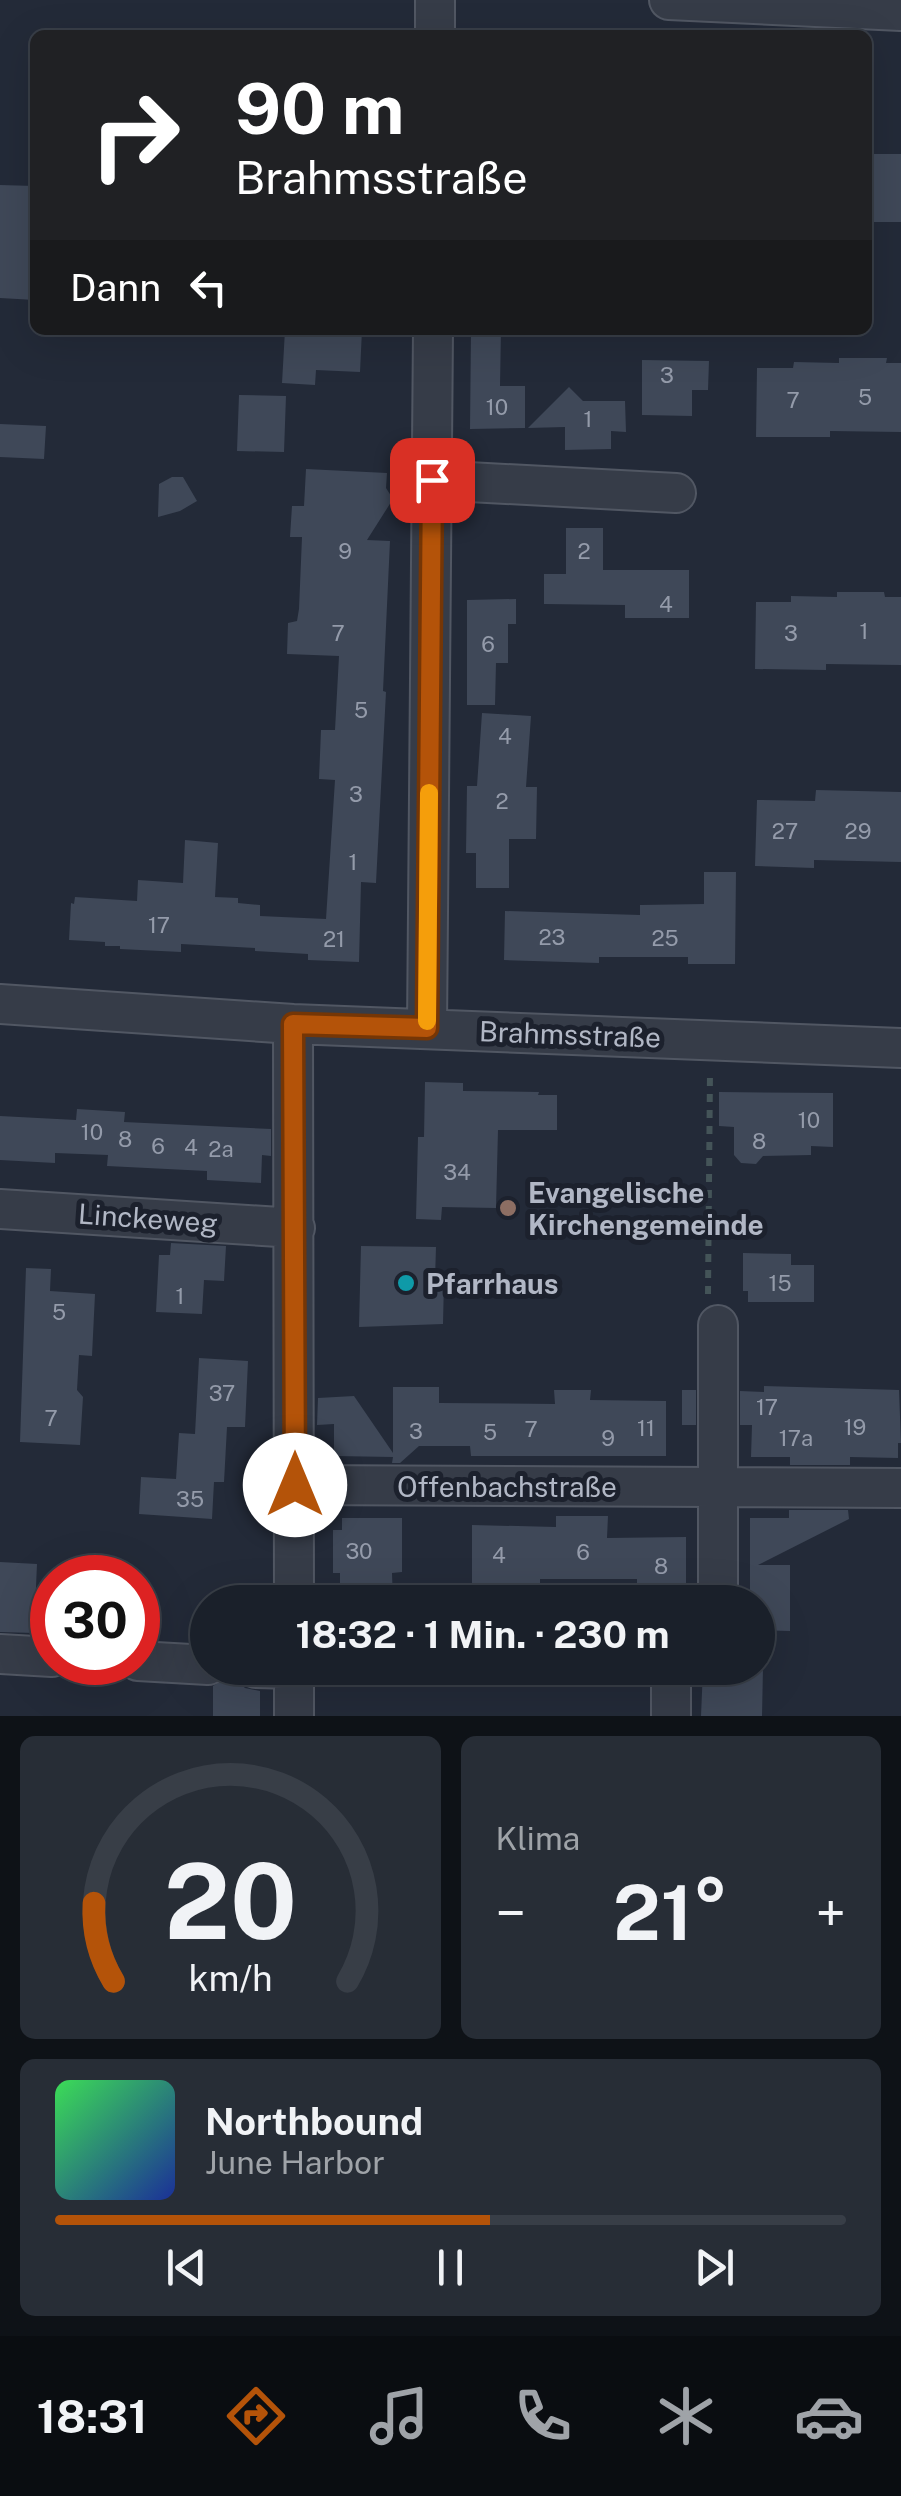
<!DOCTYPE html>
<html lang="de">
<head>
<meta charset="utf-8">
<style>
  body { margin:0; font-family:"Public Sans",sans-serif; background:#272d36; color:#f1f3f6; height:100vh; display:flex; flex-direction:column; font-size:38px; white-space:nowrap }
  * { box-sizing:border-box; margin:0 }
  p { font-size:32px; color:#9fa3a8 }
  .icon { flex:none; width:55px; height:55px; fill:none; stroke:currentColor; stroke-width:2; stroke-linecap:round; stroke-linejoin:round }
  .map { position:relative; height:1716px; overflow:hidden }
  .panel { display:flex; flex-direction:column; gap:20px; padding:20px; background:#0e1217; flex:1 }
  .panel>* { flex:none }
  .guide { position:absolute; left:30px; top:30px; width:842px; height:305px; border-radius:15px; box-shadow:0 10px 40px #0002,0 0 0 2px #383e47; background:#202124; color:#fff; overflow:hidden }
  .speed { position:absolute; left:30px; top:1555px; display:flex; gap:20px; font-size:50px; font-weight:700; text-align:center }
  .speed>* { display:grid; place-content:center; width:130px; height:130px; border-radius:50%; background:#1a202a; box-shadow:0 10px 40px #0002,0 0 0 2px #383e47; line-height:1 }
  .speed .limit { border:15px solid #d22; background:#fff; color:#111 }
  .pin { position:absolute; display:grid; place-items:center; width:85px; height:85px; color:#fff; margin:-42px; border-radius:20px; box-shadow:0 5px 15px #0006 }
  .me { position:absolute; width:110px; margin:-55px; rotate:0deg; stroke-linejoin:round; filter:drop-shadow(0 0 8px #0008) }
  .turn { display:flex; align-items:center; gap:35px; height:210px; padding:0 40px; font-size:45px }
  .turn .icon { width:130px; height:130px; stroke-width:2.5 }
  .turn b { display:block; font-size:70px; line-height:85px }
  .then { display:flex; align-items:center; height:95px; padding:0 40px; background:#0003; gap:20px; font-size:38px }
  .big { font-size:75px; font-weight:700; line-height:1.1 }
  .panel .tile { flex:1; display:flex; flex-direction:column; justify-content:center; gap:15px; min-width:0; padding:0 35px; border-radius:15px; background:#272d36 }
  .panel .dial { align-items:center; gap:0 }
  .dial svg { height:260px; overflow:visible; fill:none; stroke:#383e47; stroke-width:7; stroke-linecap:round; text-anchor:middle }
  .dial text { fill:#f1f3f6; stroke:none }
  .song { display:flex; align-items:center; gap:30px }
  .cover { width:120px; height:120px; border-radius:15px; background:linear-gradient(135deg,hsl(130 70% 55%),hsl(230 70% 35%)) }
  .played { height:10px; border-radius:5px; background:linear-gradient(90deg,#b45309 55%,#383e47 55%) }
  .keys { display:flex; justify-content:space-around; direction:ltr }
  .heat { display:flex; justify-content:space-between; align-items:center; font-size:55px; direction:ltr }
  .panel .tiles { flex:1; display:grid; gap:20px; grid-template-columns:1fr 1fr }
  .tile:last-child { grid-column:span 2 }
  .trip { position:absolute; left:190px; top:1585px; width:585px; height:100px; border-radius:50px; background:#1a202a; box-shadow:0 10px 40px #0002,0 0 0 2px #383e47; font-weight:700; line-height:100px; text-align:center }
  .menu { display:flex; height:160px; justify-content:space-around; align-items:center; background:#0a0d11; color:#9fa3a8 }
  .menu .icon { width:70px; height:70px }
  .menu .selected { color:#b45309 }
  .menu b { font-size:45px; color:#f1f3f6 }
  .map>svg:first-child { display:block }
</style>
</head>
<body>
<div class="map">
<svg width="901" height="1716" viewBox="0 0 901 1716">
  <rect width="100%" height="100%" fill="#232a38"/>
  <path fill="#3f4858" d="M 868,154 L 901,154 L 901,222 L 868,222 Z
    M 0,185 L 35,186 L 35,300 L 0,298 Z
    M 285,330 L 362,330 L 360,372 L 316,370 L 315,385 L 282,383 Z
    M 471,330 L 501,330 L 500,386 L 525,386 L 525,428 L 470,429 Z
    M 839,358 L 887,358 L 886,363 L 901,363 L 901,432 L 830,431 L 830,437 L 756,437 L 757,368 L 793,368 L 794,362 L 839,363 Z
    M 642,360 L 709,361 L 708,390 L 692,390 L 692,416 L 642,415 Z
    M 569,387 L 583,401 L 625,401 L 626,432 L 611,431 L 611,449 L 565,450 L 565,427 L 528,428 Z
    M 239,395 L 286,396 L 284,452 L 237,451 Z
    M 0,424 L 46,426 L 44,459 L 0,457 Z
    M 306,469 L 387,473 L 386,488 L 393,499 L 367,540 L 390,541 L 383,691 L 386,692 L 376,883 L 361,882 L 359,962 L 308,960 L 308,954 L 255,951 L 255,948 L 181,944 L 181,952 L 120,949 L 120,946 L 105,946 L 105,942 L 69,940 L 71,903 L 74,904 L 75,897 L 137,901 L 138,880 L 183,883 L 185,840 L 218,843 L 215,897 L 238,898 L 238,903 L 260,905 L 260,916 L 326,919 L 335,780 L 319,779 L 321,730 L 335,730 L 339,656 L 287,654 L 288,623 L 297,621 L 299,609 L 302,537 L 290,537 L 292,506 L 304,506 Z
    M 172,477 L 183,477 L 197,501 L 180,511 L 158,517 L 159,484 Z
    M 566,528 L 603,528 L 603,570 L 689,570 L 689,618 L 625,618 L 625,605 L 544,604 L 544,574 L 566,574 Z
    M 837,592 L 884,592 L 885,597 L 901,597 L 901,665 L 826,664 L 826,670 L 755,669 L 756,602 L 791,602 L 791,596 L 837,597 Z
    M 516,599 L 516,624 L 508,624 L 508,663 L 496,663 L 495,705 L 467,705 L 467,600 Z
    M 482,713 L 531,716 L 526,787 L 537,787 L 536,839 L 509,839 L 509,888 L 476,888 L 476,853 L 466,853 L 467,786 L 477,786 Z
    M 816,790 L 901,792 L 901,862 L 814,860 L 814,868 L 755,866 L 757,800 L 815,801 Z
    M 704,872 L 736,872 L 735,964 L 688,964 L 688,957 L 599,957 L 599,963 L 504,960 L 505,911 L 640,915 L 640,905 L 704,904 Z
    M 425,1082 L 463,1083 L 463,1091 L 539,1092 L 538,1095 L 557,1095 L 557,1130 L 498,1130 L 496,1208 L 442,1207 L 441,1220 L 416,1219 L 418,1137 L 424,1137 Z
    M 719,1092 L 833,1093 L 833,1147 L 811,1146 L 811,1155 L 763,1156 L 756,1164 L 741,1163 L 734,1155 L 734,1127 L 719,1126 Z
    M 77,1109 L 125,1112 L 124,1122 L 271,1129 L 271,1156 L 262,1155 L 261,1183 L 207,1180 L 207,1171 L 107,1166 L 108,1155 L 55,1153 L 55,1163 L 0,1160 L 0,1116 L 76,1120 Z
    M 171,1243 L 226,1246 L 224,1281 L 204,1280 L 202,1314 L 156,1312 L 159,1255 L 170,1255 Z
    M 361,1246 L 436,1247 L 435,1280 L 444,1280 L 443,1324 L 359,1327 Z
    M 743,1253 L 791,1254 L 791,1265 L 814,1265 L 814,1302 L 748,1302 L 748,1291 L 743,1291 Z
    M 26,1268 L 51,1269 L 50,1291 L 95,1294 L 92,1356 L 79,1355 L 77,1390 L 83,1397 L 80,1445 L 20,1442 Z
    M 199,1358 L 248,1361 L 245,1427 L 227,1427 L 224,1482 L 214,1482 L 212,1519 L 139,1514 L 141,1477 L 176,1479 L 179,1433 L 195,1434 Z
    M 764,1386 L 899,1390 L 901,1443 L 898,1443 L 898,1458 L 850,1457 L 850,1465 L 790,1465 L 790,1457 L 751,1457 L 752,1425 L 740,1425 L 740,1391 L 764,1392 Z
    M 393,1387 L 439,1387 L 439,1403 L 555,1404 L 554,1390 L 591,1390 L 590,1400 L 666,1401 L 666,1456 L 471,1456 L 470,1446 L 419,1446 L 400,1463 L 392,1463 L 393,1457 L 334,1456 L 334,1424 L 317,1425 L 318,1398 L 354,1396 L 393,1453 Z
    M 682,1390 L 696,1390 L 696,1425 L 682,1425 Z
    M 789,1510 L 848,1510 L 849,1519 L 758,1565 L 790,1565 L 790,1631 L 758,1630 L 758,1602 L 750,1602 L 750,1518 L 789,1518 Z
    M 556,1516 L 608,1516 L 607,1538 L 686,1537 L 686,1595 L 637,1595 L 637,1579 L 540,1579 L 540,1584 L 472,1584 L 472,1525 L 556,1527 Z
    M 342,1518 L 402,1518 L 402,1572 L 392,1573 L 393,1602 L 340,1602 L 340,1573 L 333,1573 L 333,1530 L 342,1530 Z
    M 0,1562 L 37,1564 L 34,1633 L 0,1632 Z
    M 703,1668 L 763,1668 L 762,1716 L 701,1716 Z
    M 225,1679 L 236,1679 L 245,1688 L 260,1691 L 260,1716 L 213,1716 L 213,1686 Z"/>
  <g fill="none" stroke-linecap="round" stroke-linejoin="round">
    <g stroke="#515763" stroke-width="42">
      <path id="minor" d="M 669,0 L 901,11
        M 435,35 L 435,0
        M 432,480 L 676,493
        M 0,1004 L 293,1024 L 901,1048
        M 293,1024 L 294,1602
        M 427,1029 L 433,330
        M 0,1209 L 295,1228
        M 295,1485 L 901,1488
        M 714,1602 L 718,1597 L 718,1325
        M 0,1654 L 52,1657
        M 138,1661 L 208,1665
        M 256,1668 L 294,1669
        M 294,1716 L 294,1668
        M 671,1716 L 671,1668"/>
    </g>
    <path stroke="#445458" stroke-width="6" stroke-dasharray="8 8" stroke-linecap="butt" d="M 708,1294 L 710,1072"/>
    <use href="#minor" stroke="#363c48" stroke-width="38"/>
  </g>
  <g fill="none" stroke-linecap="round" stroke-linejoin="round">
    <g stroke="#753606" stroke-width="25">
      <path id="route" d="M 295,1485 L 293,1024 L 427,1028 L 432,480"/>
    </g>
    <use href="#route" stroke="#b45309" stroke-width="18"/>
    <path stroke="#f59e0b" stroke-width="18" d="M 427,1021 L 429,793"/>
  </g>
  <circle fill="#8d6e63" stroke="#1c212d" stroke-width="4" cx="508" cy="1208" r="10"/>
  <circle fill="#0f9aa8" stroke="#1c212d" stroke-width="4" cx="406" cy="1283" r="10"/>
  <g text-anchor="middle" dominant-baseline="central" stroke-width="10" stroke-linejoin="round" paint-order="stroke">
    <g font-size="22" fill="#949baa">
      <text x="667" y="375">3</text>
      <text x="865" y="397">5</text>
      <text x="793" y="400">7</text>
      <text x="497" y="407">10</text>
      <text x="588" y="419">1</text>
      <text x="345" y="551">9</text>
      <text x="584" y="551">2</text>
      <text x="666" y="604">4</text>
      <text x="864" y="631">1</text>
      <text x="338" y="633">7</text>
      <text x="791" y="633">3</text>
      <text x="488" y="644">6</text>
      <text x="361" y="710">5</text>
      <text x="505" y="736">4</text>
      <text x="356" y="794">3</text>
      <text x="502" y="801">2</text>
      <text x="785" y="831">27</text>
      <text x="858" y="831">29</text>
      <text x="353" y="862">1</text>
      <text x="159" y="925">17</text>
      <text x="552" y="937">23</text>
      <text x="665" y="938">25</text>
      <text x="334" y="939">21</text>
      <text x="809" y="1120">10</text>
      <text x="92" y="1132">10</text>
      <text x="125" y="1139">8</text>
      <text x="759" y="1141">8</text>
      <text x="158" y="1146">6</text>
      <text x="191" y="1147">4</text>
      <text x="221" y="1149">2a</text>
      <text x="457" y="1172">34</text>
      <text x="780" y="1283">15</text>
      <text x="180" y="1296">1</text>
      <text x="59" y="1312">5</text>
      <text x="222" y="1393">37</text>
      <text x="767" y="1407">17</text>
      <text x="51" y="1418">7</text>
      <text x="855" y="1427">19</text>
      <text x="646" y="1428">11</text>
      <text x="531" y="1429">7</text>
      <text x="416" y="1431">3</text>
      <text x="490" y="1432">5</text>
      <text x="608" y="1438">9</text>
      <text x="796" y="1438">17a</text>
      <text x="190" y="1499">35</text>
      <text x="359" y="1551">30</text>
      <text x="583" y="1552">6</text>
      <text x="499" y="1555">4</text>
      <text x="661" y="1566">8</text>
    </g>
    <g font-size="28" fill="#b1b7c5" stroke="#1c212d">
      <text transform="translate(570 1034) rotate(2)">Brahmsstraße</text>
      <text transform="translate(148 1218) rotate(4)">Linckeweg</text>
      <text x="507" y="1486">Offenbachstraße</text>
    </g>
    <g font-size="28" font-weight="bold" fill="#b1b7c5" stroke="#1c212d" text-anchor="start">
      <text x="528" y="1192">Evangelische<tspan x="528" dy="32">Kirchengemeinde</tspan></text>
      <text x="426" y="1283">Pfarrhaus</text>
    </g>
  </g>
</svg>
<div class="speed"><div class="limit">30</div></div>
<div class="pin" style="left:432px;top:480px;background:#d93025"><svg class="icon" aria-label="arrive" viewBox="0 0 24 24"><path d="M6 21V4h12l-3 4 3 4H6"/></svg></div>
<svg class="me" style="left:295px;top:1485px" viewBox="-20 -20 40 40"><circle r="19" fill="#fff"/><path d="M0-13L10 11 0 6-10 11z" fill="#b45309"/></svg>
<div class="trip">18:32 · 1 Min. · 230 m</div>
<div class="guide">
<div class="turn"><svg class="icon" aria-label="right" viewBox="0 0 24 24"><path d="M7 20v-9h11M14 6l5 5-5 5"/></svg><div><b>90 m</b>Brahmsstraße</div></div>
<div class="then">Dann<svg class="icon" aria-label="left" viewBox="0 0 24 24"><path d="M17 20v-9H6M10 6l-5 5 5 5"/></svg></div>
</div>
</div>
<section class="panel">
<div class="tiles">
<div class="tile dial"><svg viewBox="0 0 100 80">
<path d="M14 69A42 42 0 1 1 86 69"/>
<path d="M14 69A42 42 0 0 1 8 45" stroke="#b45309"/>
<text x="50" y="56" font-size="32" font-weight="700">20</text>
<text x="50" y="72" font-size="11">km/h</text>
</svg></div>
<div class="tile"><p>Klima</p>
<div class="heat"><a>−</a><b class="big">21°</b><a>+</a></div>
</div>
<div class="tile">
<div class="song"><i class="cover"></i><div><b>Northbound</b><p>June Harbor</p></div></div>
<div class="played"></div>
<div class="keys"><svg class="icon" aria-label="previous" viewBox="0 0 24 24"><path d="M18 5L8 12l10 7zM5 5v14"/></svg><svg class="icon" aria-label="pause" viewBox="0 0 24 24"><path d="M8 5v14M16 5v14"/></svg><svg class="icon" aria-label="next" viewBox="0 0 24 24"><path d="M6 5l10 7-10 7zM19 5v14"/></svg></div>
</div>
</div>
</section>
<nav class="menu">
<b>18:31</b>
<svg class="icon selected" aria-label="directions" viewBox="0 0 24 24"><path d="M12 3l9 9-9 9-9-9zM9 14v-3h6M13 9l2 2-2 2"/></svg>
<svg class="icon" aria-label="music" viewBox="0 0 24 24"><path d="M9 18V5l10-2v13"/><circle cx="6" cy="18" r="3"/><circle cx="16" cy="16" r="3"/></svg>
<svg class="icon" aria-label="phone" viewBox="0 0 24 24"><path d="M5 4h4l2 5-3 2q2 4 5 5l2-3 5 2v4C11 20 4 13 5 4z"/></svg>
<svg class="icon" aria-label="climate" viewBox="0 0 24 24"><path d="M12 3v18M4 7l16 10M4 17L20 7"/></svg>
<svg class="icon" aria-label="car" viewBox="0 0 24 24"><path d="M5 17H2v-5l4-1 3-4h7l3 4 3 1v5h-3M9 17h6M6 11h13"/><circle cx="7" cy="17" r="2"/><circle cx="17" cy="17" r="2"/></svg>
</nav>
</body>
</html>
